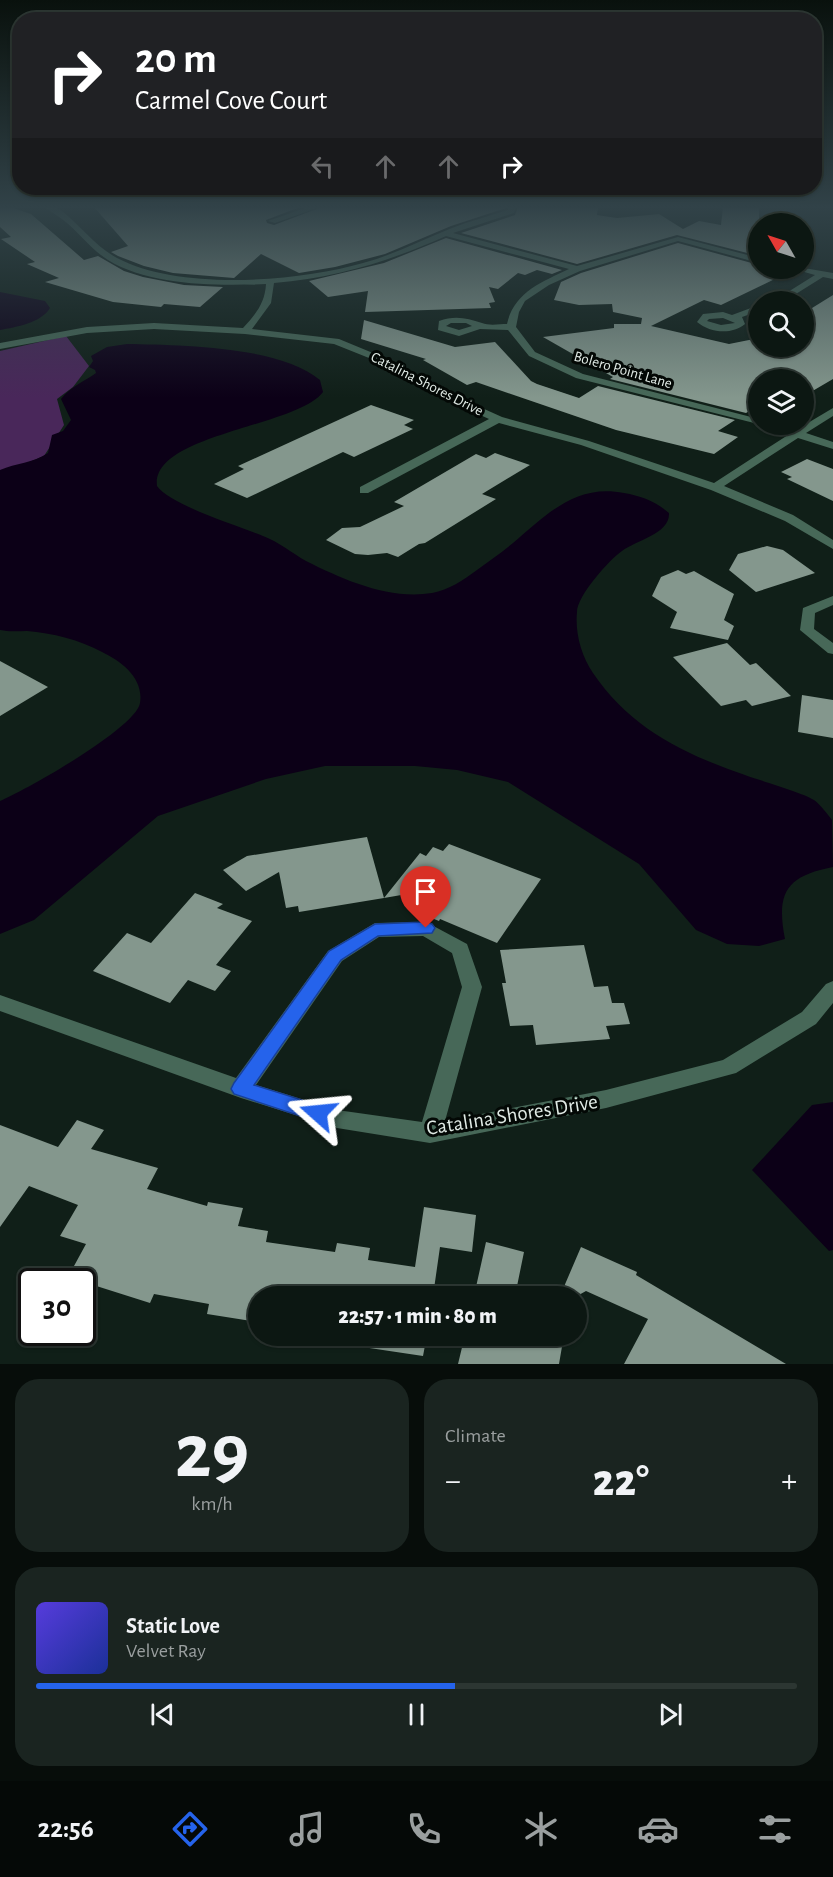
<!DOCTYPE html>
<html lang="en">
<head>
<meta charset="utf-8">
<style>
  body { margin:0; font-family:"Alegreya Sans",sans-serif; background:#1a2420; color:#f1f3f6; height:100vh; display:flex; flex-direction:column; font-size:22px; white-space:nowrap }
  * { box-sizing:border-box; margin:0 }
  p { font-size:20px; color:#9a9f9f }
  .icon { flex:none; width:33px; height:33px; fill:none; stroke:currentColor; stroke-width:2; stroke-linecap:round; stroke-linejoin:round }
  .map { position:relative; height:1364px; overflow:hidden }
  .sheet { display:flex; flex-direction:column; gap:15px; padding:15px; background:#070d0a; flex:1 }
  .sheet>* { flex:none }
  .top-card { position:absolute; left:12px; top:12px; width:810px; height:183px; border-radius:24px; box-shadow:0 2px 4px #0004,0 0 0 2px #2c3632; background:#202124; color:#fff; overflow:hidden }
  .needle { width:39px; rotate:309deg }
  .controls { position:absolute; left:748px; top:213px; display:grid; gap:12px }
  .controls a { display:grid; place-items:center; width:66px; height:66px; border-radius:50%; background:#0c1712; box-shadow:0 2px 4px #0004,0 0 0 2px #2c3632; font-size:30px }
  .speed { position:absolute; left:18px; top:1268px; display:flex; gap:12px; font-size:30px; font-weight:700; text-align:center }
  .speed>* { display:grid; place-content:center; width:78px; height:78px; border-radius:50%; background:#0c1712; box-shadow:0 2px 4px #0004,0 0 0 2px #2c3632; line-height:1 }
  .speed .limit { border:3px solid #111; border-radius:9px; background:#fff; color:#111 }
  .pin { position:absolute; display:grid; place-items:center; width:51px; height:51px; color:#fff; margin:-62px -26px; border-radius:50% 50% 50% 0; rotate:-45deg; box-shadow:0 0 6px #0007 }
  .pin .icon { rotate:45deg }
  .me { position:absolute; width:66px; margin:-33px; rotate:288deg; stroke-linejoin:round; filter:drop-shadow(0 0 4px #0008) }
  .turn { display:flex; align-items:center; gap:21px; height:126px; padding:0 24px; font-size:27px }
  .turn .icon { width:78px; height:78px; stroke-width:2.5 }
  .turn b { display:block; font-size:42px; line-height:51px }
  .lanes { display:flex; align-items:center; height:57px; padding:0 24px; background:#0003; justify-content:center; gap:30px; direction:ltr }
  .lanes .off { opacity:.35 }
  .big { font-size:45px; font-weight:800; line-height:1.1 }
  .sheet .card { flex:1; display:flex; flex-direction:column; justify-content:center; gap:9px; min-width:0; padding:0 21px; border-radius:24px; background:#1a2420 }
  .sheet .dial { align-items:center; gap:0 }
  .dial b { font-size:78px; line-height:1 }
  .song { display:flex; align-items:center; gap:18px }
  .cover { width:72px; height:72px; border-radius:9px; background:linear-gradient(135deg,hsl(250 70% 55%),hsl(230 70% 35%)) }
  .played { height:6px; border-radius:3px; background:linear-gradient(90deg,#2563eb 55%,#2c3632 55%) }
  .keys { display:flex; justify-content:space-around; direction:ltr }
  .heat { display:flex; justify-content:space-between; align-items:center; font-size:33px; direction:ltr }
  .sheet .tiles { flex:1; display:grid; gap:15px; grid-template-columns:1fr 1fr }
  .card:last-child { grid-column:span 2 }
  .trip { position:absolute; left:248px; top:1286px; width:339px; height:60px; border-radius:30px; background:#0c1712; box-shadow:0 2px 4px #0004,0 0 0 2px #2c3632; font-weight:800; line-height:60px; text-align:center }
  .menu { display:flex; height:96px; justify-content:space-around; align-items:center; background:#050907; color:#9a9f9f }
  .menu .icon { width:42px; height:42px }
  .menu .selected { color:#2563eb }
  .menu b { font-size:27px; color:#f1f3f6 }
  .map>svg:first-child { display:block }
</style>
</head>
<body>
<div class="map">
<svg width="833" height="1364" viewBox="0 0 833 1364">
  <rect width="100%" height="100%" fill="#101f18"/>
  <path fill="#49275a" d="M 66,336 L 89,366 L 73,387 L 57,399 L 64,425 L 44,456 L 0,474 L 0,351 Z"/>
  <path fill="#0c0017" d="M 0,292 L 45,301 L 50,308 C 41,323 16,327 0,330 Z
    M 127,344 C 179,345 280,346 320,380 L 323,392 C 297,427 151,434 157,486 C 170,505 239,526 263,536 C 279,542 292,553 306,561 C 344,580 389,600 432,593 C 449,590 463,580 477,570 C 489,561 501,553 513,543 C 546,515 576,483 624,493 C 641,496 655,501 669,513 C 670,534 636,540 622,551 C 609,560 577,596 577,612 C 575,633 581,655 593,673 C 630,728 684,754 745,775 C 761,781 801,792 814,800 C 821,805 827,814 832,820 L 833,867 C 786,876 776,893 785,939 L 759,946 L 727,944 L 696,930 L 639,864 L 508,782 L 457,770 L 415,766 L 325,766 L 266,779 L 158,816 L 34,920 L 0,934 L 0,801 C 26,790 136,728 140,703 C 144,678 121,661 102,652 C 80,640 52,633 27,631 C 18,631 9,632 0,630 L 0,470 C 16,463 33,463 48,453 L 52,435 L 63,431 L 71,420 L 61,399 C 70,387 85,381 96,373 L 95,370 L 89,367 L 93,361 L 91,356 L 107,347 Z
    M 833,1102 L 833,1250 L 829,1251 L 752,1170 L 812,1105 Z"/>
  <path fill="#84978d" d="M 0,207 L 10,207 L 31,214 L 84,260 L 98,256 L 124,271 L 143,277 L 184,285 L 223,287 L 200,307 L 164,304 L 161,307 L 113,302 L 45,282 L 59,278 L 27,264 L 35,262 L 1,239 L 11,237 L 0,227 Z
    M 94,207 L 300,207 L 266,220 L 267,223 L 274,225 L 322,207 L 506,208 L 451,226 L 385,254 L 335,267 L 299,273 L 261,254 L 234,278 L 173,273 L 144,266 L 118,256 L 111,252 L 128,246 Z
    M 518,207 L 598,208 L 597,215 L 617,218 L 659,214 L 683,229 L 699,221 L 721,225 L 723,207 L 759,207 L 759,256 L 677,235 L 577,264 L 461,233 L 515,215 Z
    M 446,238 L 562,270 L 552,274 L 537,270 L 525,275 L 518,273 L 498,289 L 489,287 L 495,302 L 489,303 L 491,308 L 365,312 L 368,291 L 328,297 L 309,281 L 384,263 Z
    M 678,243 L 759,265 L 759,269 L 783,275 L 721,305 L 704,300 L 651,326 L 729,344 L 759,338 L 759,346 L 804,346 L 804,313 L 833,295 L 833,379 L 804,396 L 804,380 L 759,380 L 759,405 L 746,413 L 610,379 L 613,377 L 543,337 L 614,328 L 614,324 L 641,324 L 642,318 L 613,312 L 612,304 L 579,305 L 554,300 L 561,282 L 581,273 Z
    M 364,320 L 455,347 L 495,342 L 531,381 L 537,384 L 579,398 L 598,386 L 735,420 L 718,431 L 738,437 L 714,454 L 616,430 L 476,382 L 467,385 L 423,360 L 426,359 L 361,339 Z
    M 371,405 L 414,420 L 404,425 L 413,429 L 354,457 L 343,452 L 247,498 L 214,484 L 244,469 L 238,466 Z
    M 495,453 L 530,465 L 482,494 L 496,499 L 425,543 L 419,544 L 398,557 L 387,553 L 368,555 L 355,554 L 326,540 L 342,528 L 360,527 L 404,506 L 394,502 L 476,454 L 486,458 Z
    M 807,459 L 833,469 L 833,501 L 787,479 L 792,477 L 781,472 Z
    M 767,546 L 783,550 L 815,573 L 756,592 L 729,570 L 738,554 Z
    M 678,570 L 686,574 L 694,571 L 734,594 L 724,620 L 734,626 L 728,640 L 670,628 L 677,612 L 652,596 L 661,577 Z
    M 727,643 L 750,665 L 756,663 L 791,696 L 752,706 L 746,700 L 721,706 L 673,657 Z
    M 0,661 L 48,687 L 0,716 Z
    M 802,695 L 833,700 L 833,738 L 798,732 Z
    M 367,837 L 384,898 L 299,912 L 298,906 L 286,908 L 279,872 L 246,891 L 223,870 L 247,856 Z
    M 449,844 L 541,879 L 497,943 L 440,919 L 439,921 L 419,913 L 436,889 L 384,898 L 420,853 L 426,856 L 433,847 L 443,851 Z
    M 195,893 L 223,904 L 217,908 L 252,921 L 216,965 L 231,971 L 215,991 L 188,980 L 170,1003 L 93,971 L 127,933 L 151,943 Z
    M 584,945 L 594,987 L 608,986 L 612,1003 L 624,1003 L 630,1024 L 606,1026 L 610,1039 L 536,1045 L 533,1025 L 510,1026 L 502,983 L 506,983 L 500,950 Z
    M 77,1120 L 104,1130 L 91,1149 L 158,1168 L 147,1189 L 207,1206 L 208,1202 L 243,1208 L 238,1226 L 268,1231 L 266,1242 L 335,1252 L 337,1243 L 370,1248 L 368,1260 L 415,1267 L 424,1207 L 476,1215 L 472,1252 L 440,1247 L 433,1296 L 258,1296 L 258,1322 L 207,1314 L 209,1304 L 154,1294 L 150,1303 L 68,1277 L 86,1244 L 60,1236 L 78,1205 L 29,1186 L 0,1227 L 0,1125 L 58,1147 Z
    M 486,1242 L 524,1252 L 515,1296 L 474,1296 Z
    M 581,1247 L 637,1272 L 636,1275 L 786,1364 L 624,1364 L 648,1319 L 586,1291 L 577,1296 L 560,1296 Z
    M 357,1335 L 427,1335 L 423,1356 L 356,1346 Z
    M 465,1335 L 564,1335 L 559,1364 L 458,1364 Z"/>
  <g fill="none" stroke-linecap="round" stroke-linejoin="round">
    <path fill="#476858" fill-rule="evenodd" d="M 45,207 L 54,207 L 62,211 C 81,226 96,247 117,258 C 180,291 296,282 363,263 C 393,255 422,240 452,228 C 470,221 489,216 508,210 L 508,207 L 516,207 L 514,213 L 453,233 L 577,266 L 678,237 L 759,258 L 759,263 L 678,241 L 580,271 L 549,285 L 525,301 L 519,312 L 516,327 L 535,352 L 583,374 L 759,419 L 759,424 L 779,424 L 796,430 L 833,408 L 833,416 L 806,433 L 833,442 L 833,449 L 798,438 L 724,486 L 793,515 L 833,540 L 833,549 L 785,521 L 711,490 L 581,445 L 499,423 L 368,493 L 360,493 L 360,487 L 489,419 L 423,389 L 379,362 L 334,344 L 245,334 L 154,329 L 87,333 L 0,349 L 0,343 L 87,327 L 154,323 L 243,328 C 256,314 265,303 266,284 C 218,286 150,286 108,260 C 92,250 81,235 67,223 C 60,217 52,213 45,207 ZM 446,236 L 569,269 C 542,282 514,292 507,324 C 500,324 489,326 482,323 C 467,318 455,315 439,321 L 438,330 L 459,336 L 480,329 L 508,330 L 529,356 L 576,378 L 762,425 L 788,435 L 714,483 L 589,441 L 502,417 L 431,385 L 385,358 L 339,339 L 252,329 L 271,303 L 274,283 C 336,278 390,261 446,236 ZM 451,323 L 466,323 L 472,326 L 459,330 L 446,326 Z
      M 308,207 L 320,207 L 275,223 L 268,221 Z
      M 790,268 L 804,268 L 833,273 L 833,279 L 823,277 L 783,302 L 772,302 L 815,275 Z
      M 759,305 L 759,311 L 742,317 L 745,324 C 732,335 710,333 697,322 L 703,314 L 723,312 L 732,315 ZM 723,318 L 735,323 L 721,325 L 707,321 L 709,319 Z
      M 833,596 L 833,605 L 815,613 L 814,629 L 833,643 L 833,654 L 828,653 L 800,630 L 803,608 Z
      M 426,922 L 467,944 L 482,987 L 445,1121 L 606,1090 L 723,1060 L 802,1012 L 826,984 L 833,981 L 833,1003 L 816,1024 L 736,1073 L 606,1108 L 430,1143 L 337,1128 L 241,1098 L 0,1011 L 0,995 L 236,1078 L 328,951 L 375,923 ZM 423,936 L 452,953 L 462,987 L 422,1122 L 337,1110 L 256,1085 L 342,961 L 379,937 Z"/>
  </g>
  <linearGradient id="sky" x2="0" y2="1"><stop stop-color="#09110d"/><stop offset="0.52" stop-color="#314248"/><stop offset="1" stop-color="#314248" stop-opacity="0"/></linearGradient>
  <rect width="833" height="398" fill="url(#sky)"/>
  <path fill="#2563eb" stroke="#184099" stroke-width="1.5" d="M 426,922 L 432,924 L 435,928 L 432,933 L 378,936 L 341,960 L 254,1085 L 325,1107 L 328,1113 L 325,1119 L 318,1122 L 234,1094 L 231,1089 L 234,1083 L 329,951 L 375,924 Z"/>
  <g text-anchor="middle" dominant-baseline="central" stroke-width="6" stroke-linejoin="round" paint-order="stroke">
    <g font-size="15" fill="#e0eae5" stroke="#030805">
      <text transform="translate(623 370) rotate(16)">Bolero Point Lane</text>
      <text transform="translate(427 384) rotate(27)">Catalina Shores Drive</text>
    </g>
    <g font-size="21" fill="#e0eae5" stroke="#030805">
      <text transform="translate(512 1115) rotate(-9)">Catalina Shores Drive</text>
    </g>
  </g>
</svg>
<div class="controls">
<a><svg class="needle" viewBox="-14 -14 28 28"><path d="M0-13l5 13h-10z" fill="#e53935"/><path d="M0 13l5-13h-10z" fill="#9a9f9f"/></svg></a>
<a><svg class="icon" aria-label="search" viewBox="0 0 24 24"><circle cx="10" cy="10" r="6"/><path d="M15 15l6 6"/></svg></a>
<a><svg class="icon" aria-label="layers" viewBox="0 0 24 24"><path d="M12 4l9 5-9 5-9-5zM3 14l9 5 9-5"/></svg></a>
</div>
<div class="speed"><div class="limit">30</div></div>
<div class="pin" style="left:426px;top:928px;background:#d93025"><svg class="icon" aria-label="arrive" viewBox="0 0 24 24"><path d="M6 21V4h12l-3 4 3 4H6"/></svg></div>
<svg class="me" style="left:318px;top:1113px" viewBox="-20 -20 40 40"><path d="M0-17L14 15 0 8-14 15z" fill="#2563eb" stroke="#fff" stroke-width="4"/></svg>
<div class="trip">22:57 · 1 min · 80 m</div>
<div class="top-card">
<div class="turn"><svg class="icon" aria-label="right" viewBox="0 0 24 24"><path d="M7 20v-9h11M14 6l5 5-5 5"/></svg><div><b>20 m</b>Carmel Cove Court</div></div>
<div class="lanes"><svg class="icon off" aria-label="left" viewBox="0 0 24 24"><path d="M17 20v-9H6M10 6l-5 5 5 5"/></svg><svg class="icon off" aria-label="ahead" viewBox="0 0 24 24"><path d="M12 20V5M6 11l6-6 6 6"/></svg><svg class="icon off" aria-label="ahead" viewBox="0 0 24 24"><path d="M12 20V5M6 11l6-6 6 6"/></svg><svg class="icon" aria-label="right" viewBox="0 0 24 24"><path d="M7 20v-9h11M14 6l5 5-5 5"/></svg></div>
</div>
</div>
<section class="sheet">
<div class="tiles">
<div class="card dial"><b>29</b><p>km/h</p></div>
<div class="card"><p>Climate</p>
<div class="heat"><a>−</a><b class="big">22°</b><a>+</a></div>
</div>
<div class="card">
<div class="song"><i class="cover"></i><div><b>Static Love</b><p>Velvet Ray</p></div></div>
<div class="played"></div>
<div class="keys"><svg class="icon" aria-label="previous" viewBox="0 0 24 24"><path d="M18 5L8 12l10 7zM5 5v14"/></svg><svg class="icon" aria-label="pause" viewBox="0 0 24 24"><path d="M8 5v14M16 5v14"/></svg><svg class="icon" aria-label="next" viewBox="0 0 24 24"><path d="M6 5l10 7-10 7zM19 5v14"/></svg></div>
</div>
</div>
</section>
<nav class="menu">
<b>22:56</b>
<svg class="icon selected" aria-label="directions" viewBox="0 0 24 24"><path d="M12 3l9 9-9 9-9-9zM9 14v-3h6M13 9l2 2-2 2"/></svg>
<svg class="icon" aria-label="music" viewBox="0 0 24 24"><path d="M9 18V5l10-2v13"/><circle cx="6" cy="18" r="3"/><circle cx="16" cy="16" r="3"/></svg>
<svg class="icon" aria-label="phone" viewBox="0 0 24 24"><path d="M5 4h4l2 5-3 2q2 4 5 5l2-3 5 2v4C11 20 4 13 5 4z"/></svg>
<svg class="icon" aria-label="climate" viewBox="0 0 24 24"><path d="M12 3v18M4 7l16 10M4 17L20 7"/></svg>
<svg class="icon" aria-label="car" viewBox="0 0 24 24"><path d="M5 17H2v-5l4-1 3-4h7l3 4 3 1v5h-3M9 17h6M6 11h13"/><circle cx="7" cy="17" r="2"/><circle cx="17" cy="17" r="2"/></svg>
<svg class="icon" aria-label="filters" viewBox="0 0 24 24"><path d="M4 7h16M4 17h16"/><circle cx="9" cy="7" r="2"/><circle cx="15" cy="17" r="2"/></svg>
</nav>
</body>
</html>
